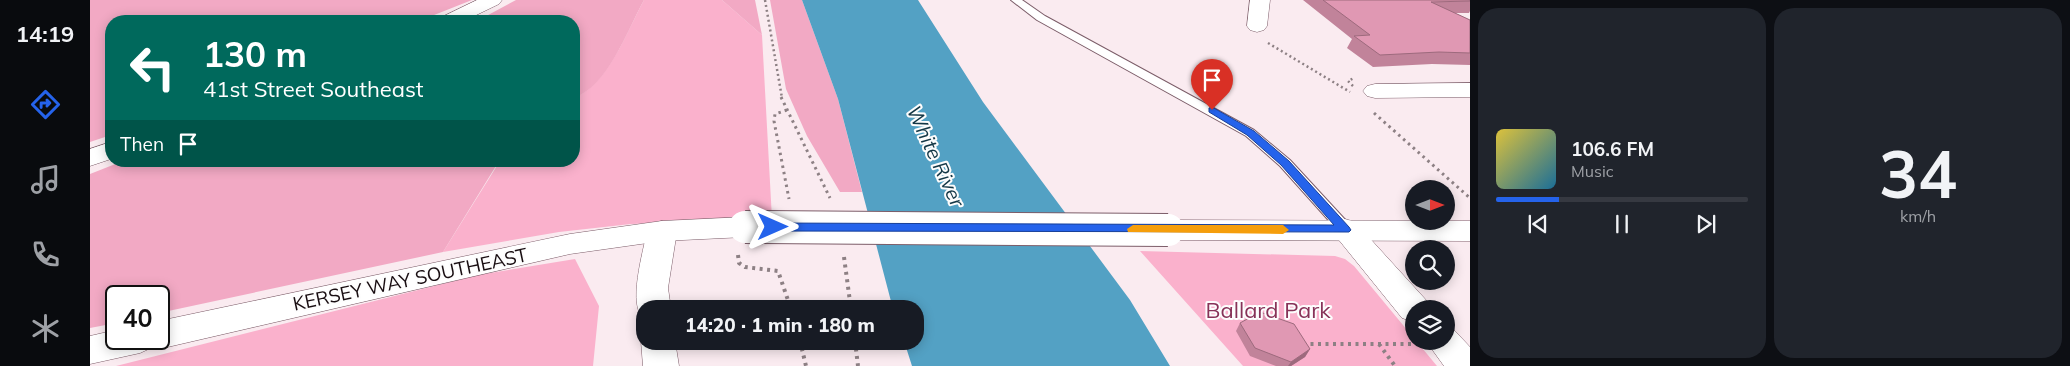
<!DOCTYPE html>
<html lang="en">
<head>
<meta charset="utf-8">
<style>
  body { margin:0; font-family:Mulish,sans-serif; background:#20242c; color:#f1f3f6; height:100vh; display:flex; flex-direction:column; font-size:19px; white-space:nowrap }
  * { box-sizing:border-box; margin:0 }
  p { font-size:16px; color:#9ea1a6 }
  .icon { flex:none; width:28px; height:28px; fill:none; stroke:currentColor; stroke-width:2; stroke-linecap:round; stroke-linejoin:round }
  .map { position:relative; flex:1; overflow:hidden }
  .panel { display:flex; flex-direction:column; gap:8px; padding:8px; background:#0d0f14; width:600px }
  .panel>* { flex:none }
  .hud { position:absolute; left:15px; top:15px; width:475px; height:152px; border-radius:20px; box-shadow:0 2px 12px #0003; background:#00695c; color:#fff; overflow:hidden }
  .needle { width:32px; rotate:90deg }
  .tools { position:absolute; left:1315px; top:180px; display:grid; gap:10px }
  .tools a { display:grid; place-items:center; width:50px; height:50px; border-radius:50%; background:#171b24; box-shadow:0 2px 12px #0003; font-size:25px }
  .speed { position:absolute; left:15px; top:285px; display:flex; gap:10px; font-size:25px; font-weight:700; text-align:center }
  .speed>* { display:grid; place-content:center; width:65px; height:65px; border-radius:50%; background:#171b24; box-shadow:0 2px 12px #0003; line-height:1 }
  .speed .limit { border:2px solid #111; border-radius:8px; background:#fff; color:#111 }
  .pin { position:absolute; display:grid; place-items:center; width:42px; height:42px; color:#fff; margin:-51px -21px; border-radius:50% 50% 50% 0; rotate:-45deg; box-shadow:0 0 5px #0007 }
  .pin .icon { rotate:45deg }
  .me { position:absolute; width:55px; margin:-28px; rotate:90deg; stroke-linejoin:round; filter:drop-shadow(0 0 4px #0008) }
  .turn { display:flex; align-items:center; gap:18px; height:105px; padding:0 15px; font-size:22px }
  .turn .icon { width:65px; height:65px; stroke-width:2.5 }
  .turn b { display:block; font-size:35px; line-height:42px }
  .then { display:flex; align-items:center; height:48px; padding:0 15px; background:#0003; gap:10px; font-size:19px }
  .panel .tile { flex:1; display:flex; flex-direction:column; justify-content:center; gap:8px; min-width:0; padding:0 18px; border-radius:20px; background:#20242c }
  .panel .dial { align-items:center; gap:0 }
  .dial b { font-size:65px; line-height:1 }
  .song { display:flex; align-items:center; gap:15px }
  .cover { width:60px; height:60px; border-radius:8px; background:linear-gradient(135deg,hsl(50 70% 55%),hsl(200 70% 35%)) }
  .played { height:5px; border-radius:2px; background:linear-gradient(90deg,#2563eb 25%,#363941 25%) }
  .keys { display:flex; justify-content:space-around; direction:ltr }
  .panel .tiles { flex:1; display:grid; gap:8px; grid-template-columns:repeat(2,1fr) }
  .trip { position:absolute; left:546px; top:300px; width:288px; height:50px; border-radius:20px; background:#171b24; box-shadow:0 2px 12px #0003; font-weight:800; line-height:50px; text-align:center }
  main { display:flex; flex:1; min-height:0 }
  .tabs { display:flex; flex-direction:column; width:90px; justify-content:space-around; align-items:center; background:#090b0e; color:#9ea1a6 }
  .tabs .icon { width:35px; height:35px }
  .tabs .selected { color:#2563eb }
  .tabs b { font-size:22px; color:#f1f3f6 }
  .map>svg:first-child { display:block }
</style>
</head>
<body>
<main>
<nav class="tabs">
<b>14:19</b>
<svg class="icon selected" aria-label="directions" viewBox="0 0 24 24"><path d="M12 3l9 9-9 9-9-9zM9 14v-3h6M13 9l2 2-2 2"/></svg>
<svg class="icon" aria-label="music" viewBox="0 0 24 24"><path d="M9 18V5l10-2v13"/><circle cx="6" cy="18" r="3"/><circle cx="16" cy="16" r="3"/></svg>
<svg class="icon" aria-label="phone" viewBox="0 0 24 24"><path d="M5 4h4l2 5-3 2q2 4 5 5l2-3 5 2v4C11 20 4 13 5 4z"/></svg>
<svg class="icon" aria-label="climate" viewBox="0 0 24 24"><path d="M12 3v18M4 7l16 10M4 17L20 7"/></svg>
</nav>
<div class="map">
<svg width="1380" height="366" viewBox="0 0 1380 366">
  <rect width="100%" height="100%" fill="#faebf0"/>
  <path fill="#fab1cc" d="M 554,0 L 632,0 L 672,35 L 682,219 L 541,224 L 469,232 L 353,252 L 410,161 L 484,161 L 484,98 C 518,85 537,31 554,0 Z
    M 1050,251 L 1245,256 L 1255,259 L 1264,266 L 1347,366 L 1153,366 Z
    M 485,259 L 509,306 L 503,366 L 26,366 L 388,275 Z"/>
  <path fill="#f2a9c4" d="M 0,0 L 382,0 L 329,21 L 21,21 L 21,135 L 0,142 Z
    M 426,0 L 554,0 C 537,31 518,86 484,98 L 484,21 L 387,21 Z
    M 632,0 L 665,0 L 672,35 Z
    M 680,0 L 712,0 L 748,99 L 772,192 L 750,192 L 717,136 L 696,89 Z
    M 33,161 L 409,161 L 353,252 L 69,313 L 69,296 L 26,296 L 26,323 L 0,328 L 0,174 Z"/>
  <path fill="#53a1c4" d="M 712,0 L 828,0 L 893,102 L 1040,300 L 1080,366 L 822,366 L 814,341 L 825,341 L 825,309 L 803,309 L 748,99 Z"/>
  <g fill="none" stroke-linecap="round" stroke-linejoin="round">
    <g stroke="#7c5d69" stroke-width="2">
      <path id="lane" d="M 921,0 L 932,0 L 955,16 L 1164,130 L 1200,160 L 1260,225 L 1262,229 L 1260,233 L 1250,233 L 1190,166 L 1156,136 L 947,20 Z"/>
    </g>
    <g stroke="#7c5d69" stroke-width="1">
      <path id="street" d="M 1160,0 L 1180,0 L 1177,26 L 1174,30 L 1167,32 L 1160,30 L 1157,26 Z
        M 1380,83 L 1380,97 L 1285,98 L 1277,96 L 1273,91 L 1277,86 L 1285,84 Z
        M 1255,219 L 1265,222 L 1336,300 L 1340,309 L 1324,309 L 1324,322 L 1312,318 L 1240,229 L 1245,222 Z
        M 572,221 L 582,224 L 587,231 L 578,288 L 581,309 L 555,309 L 555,319 C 536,308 554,249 557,231 L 562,224 Z
        M 1356,328 L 1365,331 L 1380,347 L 1380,366 L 1354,366 L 1336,341 L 1356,341 Z
        M 555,333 L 555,341 L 585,341 L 589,366 L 553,366 L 551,341 Z"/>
    </g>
    <g stroke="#7c5d69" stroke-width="1">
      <path id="secondary" d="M 387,0 L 412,0 L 409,4 L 374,21 L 349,21 L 352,17 Z
        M 21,142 L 21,159 L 0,166 L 0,149 Z
        M 655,217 L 665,220 L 670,227 L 665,234 L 655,237 L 572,241 L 480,254 L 69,349 L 63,347 L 50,353 L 0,364 L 0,336 L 26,330 L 26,339 L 69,339 L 69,321 L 480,234 L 572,221 Z
        M 1078,220 L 1380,221 L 1380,241 L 1078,240 L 1068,237 L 1063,230 L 1068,223 Z"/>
    </g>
    <path stroke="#8d8084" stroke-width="2.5" stroke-dasharray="2 3" stroke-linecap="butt" d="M 675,0 L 692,98
      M 1178,43 L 1260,92
      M 1263,86 L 1258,81 L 1264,78"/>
    <path stroke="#8d8084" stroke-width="3" stroke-dasharray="2.5 4" stroke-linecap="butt" d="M 691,97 L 740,198
      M 697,110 L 685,114 L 684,121 L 699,199
      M 1284,113 L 1380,198"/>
    <path stroke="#8d8084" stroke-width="4" stroke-dasharray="3 4.5" stroke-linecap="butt" d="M 648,255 L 649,263 L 655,267 L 688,271 L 701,309
      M 754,257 L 761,309
      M 710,341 L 716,366
      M 765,341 L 768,366
      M 1213,344 L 1324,344
      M 1289,344 L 1305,366"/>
    <use href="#lane" fill="#fff" fill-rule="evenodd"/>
    <use href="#street" fill="#fff" fill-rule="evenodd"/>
    <use href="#secondary" fill="#fff" fill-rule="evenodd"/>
    <g stroke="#7c5d69" stroke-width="34" stroke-linecap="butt">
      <path id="secondary-bridge" d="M 655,227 L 1078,230"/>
    </g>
    <use href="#secondary-bridge" stroke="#fff" stroke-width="32"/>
  </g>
  <path fill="#c1839a" d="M 1213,0 L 1380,0 L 1380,11 L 1379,13 L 1365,13 L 1380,20 L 1380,65 L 1342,64 L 1283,67 L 1257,48 L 1262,39 Z
    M 1150,323 L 1220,349 L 1215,357 L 1201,366 L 1186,366 L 1160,356 L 1146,331 Z"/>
  <path fill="#9d6a7d" d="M 1220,349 L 1215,357 L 1201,366 L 1198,366 L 1201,362 Z"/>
  <path fill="#e098b3" stroke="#9d6a7d" d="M 1233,0 L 1380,0 L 1380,1 L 1341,2 L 1380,20 L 1380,53 L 1349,52 L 1290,55 L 1264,36 L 1280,35 Z
    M 1170,312 L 1204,324 L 1220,349 L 1201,362 L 1165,348 L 1150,323 Z"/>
  <path fill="#2563eb" stroke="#184099" d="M 1122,107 L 1164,131 L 1199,161 L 1259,227 L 1261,230 L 1259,232 L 683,231 L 677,227 L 683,223 L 1244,225 L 1191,165 L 1157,135 L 1119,112 L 1119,108 Z"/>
  <path fill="#f59e0b" d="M 1043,225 L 1193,225 L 1199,230 L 1193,234 L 1038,232 L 1037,229 Z"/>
  <g text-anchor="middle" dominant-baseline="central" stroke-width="4" stroke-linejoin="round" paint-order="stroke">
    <g font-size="19" fill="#180d11" stroke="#fdfdfd">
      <text transform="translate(320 279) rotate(-12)">KERSEY WAY SOUTHEAST</text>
    </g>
    <g font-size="20" font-style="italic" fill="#133746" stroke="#fdfdfd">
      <text transform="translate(846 156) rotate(65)">White River</text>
    </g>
    <g font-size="22" fill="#873258" stroke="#fdfdfd">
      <text x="1178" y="310">Ballard Park</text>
    </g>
  </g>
</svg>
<div class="tools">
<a><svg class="needle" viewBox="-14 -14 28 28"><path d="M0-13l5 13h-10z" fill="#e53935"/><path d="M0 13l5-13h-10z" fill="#9ea1a6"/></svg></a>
<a><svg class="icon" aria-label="search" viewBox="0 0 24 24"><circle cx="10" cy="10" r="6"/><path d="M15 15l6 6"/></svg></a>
<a><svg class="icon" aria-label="layers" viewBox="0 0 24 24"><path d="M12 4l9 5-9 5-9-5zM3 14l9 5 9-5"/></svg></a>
</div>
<div class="speed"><div class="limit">40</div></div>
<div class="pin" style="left:1122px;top:110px;background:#d93025"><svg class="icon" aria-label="arrive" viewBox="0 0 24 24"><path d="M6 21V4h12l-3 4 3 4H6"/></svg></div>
<svg class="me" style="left:683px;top:227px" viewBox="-20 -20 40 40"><path d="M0-17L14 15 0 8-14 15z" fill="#2563eb" stroke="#fff" stroke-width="4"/></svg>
<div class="trip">14:20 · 1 min · 180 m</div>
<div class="hud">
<div class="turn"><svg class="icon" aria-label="left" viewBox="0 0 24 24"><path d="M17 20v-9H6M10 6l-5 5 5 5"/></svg><div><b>130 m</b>41st Street Southeast</div></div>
<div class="then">Then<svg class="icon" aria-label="arrive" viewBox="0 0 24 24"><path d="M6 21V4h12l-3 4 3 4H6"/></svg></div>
</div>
</div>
<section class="panel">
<div class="tiles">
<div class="tile">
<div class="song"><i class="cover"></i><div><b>106.6 FM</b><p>Music</p></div></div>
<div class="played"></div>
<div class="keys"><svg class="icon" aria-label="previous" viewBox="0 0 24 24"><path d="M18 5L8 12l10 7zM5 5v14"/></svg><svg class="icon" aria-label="pause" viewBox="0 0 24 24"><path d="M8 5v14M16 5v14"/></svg><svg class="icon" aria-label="next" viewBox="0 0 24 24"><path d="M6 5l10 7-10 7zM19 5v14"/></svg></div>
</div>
<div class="tile dial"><b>34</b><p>km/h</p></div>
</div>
</section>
</main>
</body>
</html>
